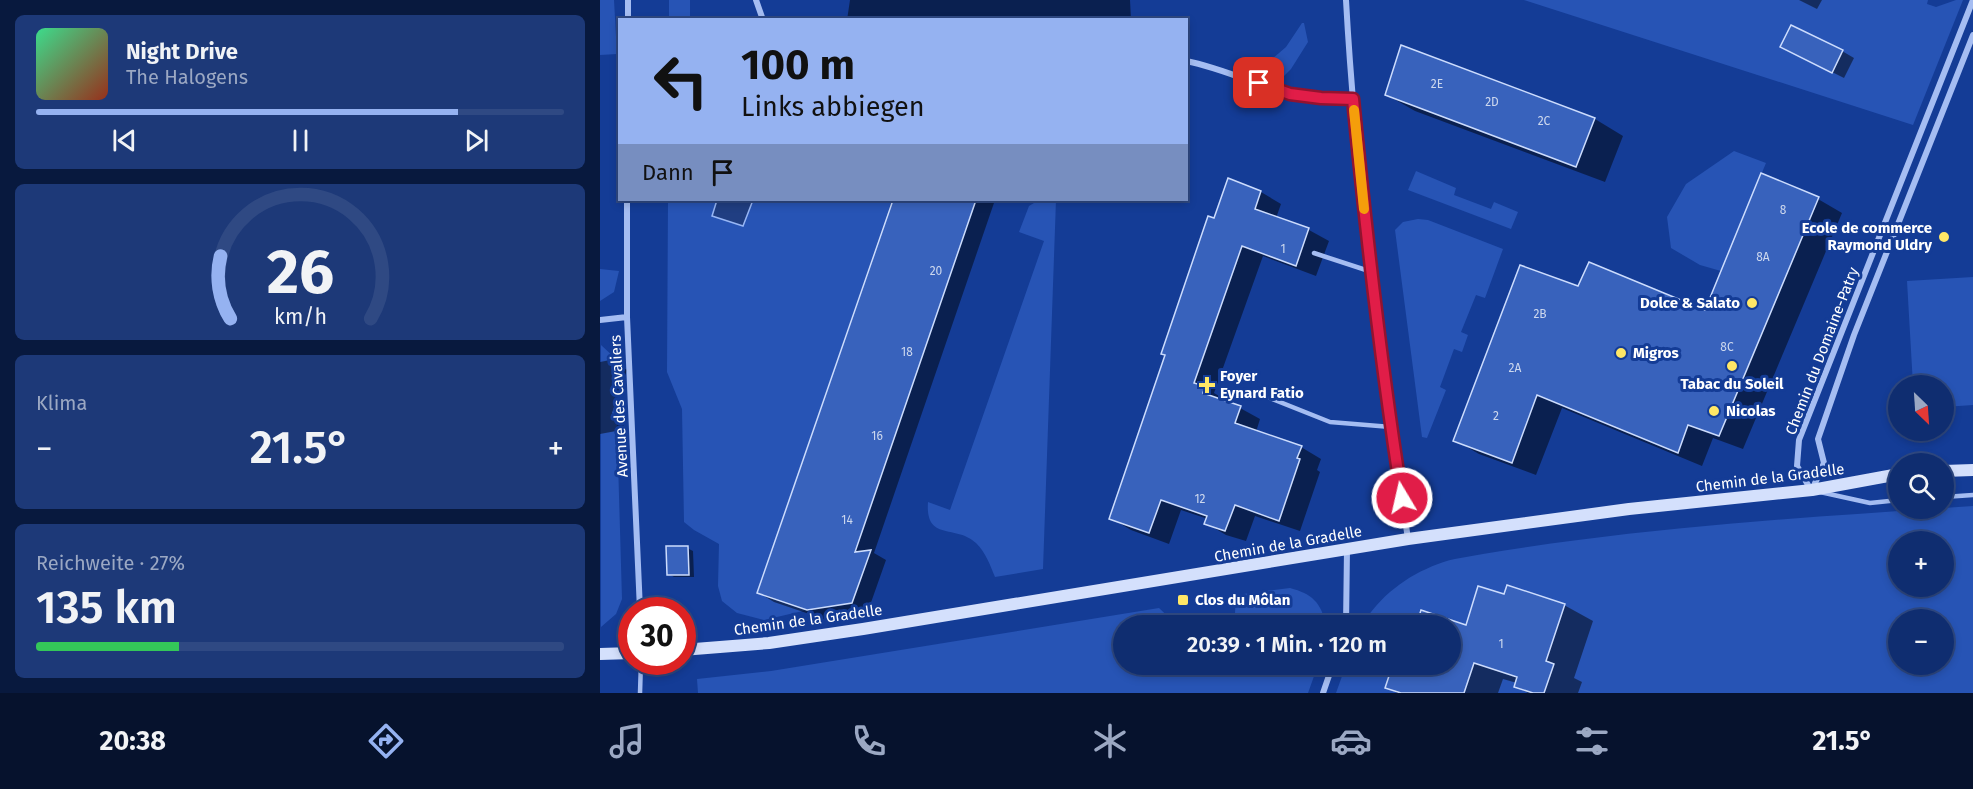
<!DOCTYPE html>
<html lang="de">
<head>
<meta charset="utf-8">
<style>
  body { margin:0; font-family:"Fira Sans",sans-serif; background:#1d3978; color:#f1f3f6; height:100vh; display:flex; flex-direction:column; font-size:22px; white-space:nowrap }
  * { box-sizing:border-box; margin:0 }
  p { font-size:20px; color:#9ba8c3 }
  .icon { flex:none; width:33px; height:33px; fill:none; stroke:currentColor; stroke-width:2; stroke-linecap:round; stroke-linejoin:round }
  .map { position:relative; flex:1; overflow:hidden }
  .details { display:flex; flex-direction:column; gap:15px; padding:15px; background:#08193e; width:600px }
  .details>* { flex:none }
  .banner { position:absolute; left:18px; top:18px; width:570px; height:183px; border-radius:0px; box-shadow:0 3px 9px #0003,0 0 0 2px #2f4983; background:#95b2f1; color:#111; overflow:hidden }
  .needle { width:39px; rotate:155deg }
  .tools { position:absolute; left:1288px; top:375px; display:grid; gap:12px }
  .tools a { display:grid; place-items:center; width:66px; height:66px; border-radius:50%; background:#0f2d70; box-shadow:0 3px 9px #0003,0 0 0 2px #2f4983; font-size:30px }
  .speed { position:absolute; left:18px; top:597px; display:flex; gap:12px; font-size:30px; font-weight:700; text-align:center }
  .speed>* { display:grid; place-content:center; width:78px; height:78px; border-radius:50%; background:#0f2d70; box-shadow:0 3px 9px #0003,0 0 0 2px #2f4983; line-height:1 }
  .speed .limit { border:9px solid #d22; background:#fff; color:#111 }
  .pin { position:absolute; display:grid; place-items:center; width:51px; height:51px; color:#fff; margin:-26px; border-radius:12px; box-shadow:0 3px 9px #0006 }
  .me { position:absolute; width:66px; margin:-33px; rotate:351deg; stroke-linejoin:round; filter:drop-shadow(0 0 4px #0008) }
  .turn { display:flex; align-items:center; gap:21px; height:126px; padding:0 24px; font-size:27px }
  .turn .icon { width:78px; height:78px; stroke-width:2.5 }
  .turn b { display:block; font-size:42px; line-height:51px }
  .then { display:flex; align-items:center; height:57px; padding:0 24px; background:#0003; gap:12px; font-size:22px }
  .big { font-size:45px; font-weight:600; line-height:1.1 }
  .details .tile { flex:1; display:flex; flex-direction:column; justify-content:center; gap:9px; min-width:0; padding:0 21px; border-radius:9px; background:#1d3978 }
  .details .dial { align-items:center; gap:0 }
  .dial svg { height:156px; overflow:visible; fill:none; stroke:#2f4983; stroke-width:7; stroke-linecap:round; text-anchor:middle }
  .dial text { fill:#f1f3f6; stroke:none }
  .song { display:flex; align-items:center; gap:18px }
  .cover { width:72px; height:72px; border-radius:9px; background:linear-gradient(135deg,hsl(150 70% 55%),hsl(10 70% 35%)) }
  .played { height:6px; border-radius:3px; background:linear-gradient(90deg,#95b2f1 80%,#2f4983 80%) }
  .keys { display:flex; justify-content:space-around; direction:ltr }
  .heat { display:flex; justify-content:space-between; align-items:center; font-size:33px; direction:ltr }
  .charge { height:9px; border-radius:4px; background:linear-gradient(90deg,#34c759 27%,#2f4983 0) }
  .trip { position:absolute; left:513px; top:615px; width:348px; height:60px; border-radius:30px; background:#0f2d70; box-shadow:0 3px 9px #0003,0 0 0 2px #2f4983; font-weight:600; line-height:60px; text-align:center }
  .tab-bar { display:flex; height:96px; justify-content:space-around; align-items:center; background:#06122d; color:#9ba8c3 }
  .tab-bar .icon { width:42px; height:42px }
  .tab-bar .on { color:#95b2f1 }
  .tab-bar b { font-size:27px; color:#f1f3f6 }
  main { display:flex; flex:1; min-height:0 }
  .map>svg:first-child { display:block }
</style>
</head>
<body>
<main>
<section class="details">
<div class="tile">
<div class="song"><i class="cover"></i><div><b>Night Drive</b><p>The Halogens</p></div></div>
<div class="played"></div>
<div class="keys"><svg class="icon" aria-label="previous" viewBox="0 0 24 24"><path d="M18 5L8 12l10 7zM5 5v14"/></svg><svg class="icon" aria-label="pause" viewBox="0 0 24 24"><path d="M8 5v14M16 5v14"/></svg><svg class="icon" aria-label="next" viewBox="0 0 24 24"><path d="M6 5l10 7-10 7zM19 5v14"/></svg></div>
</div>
<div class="tile dial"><svg viewBox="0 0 100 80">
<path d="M14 69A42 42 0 1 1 86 69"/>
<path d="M14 69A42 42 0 0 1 9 37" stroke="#95b2f1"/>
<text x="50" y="56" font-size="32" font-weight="700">26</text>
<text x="50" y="72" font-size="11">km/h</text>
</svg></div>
<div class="tile"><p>Klima</p>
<div class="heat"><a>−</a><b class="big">21.5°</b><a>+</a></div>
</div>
<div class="tile"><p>Reichweite · 27%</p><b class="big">135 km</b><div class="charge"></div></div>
</section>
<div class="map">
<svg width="1373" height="693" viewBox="0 0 1373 693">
  <rect width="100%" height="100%" fill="#143c96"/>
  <path fill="#2754b5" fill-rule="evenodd" d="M 0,0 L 14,0 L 17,54 L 0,55 Z
    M 69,0 L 90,0 L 90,19 L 69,19 Z
    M 924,0 L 1328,0 L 1327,4 L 1336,7 L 1356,0 L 1363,0 L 1313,125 Z
    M 702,23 L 704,23 L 708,42 L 691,69 L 680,80 L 665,70 L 665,65 L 686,47 Z
    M 1134,151 L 1166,163 L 1121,271 L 1100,265 L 1071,248 L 1067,217 L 1086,184 Z
    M 816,171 L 856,188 L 854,195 L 891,209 L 894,202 L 918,212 L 911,229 L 808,190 Z
    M 68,200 L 292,200 L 157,593 L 207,610 L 164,620 L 137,613 L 122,601 L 118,586 L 119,544 L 94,530 L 84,522 L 82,409 L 67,372 Z
    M 439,200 L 456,200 L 443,569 L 395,577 C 390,565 386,553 376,543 C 356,524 325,542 328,502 L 350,510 L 444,241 L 419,232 L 429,206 Z
    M 818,219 L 828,220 L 903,249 L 885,298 L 876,295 L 861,332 L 868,335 L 862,352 L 854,349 L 840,387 L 846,390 L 827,438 L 822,437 L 795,230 L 803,222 Z
    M 0,269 L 19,271 L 14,292 L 0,301 Z
    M 1373,277 L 1373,405 L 1344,407 L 1344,386 L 1313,385 L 1307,281 Z
    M 1,345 L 15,358 L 22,599 L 16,614 L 1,627 Z
    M 1373,506 L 1373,693 L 736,693 L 746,665 L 850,664 L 850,626 L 762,625 C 780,596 806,576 838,564 C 853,558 868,557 883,554 C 914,549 946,544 978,540 C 1109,523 1241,515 1373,506 ZM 1299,542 L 1344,542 L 1344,586 L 1299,586 ZM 1299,620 L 1344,620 L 1344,664 L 1299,664 Z
    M 690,588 C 712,594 721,602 726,625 L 524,626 L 524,664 L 718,665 L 708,693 L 98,693 L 97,679 L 171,671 L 559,608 L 576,624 L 635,613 L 636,595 Z"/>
  <path fill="#203e82" stroke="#97b6f5" stroke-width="1.5" d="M 117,200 L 153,200 L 143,226 L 112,216 Z"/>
  <path fill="#0007" d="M 250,0 L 530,0 L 531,20 L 247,20 Z
    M 1199,0 L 1222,0 L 1217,9 Z
    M 802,47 L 995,119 L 1023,136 L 1005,182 L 815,111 L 787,95 Z
    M 1242,51 L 1254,58 L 1244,78 L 1194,53 Z
    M 1162,175 L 1218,199 L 1242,213 L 1143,449 L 1113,438 L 1102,466 L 962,408 L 936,475 L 879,454 L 855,440 L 979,288 L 1106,312 Z
    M 629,180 L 661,192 L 681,204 L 676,218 L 709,230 L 729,241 L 716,276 L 663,256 L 614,393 L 624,399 L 624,402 L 640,408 L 660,419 L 656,432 L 701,447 L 721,459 L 717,470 L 720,472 L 700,531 L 655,516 L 646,541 L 626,535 L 606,523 L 608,519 L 581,510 L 569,544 L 531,530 L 511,518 Z
    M 294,200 L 395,200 L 274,553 L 286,560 L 268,611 L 224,619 L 174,602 L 159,593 Z
    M 10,360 L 27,370 L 12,413 L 27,429 L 0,434 L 0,362 Z
    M 87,548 L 93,551 L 94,577 L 74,577 L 69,574 Z
    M 905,596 L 964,605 L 993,621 L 974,678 L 982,682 L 978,693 L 928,693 L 916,686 L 917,683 L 903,679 L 898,693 L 797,693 L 787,687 L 850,664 L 850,626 L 822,612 L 867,627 Z"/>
  <path fill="#3862bc" stroke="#ccdcfd" stroke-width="1.5" d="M 1191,25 L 1243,50 L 1232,73 L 1180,47 Z
    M 801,45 L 995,118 L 976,167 L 785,95 Z
    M 1161,173 L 1219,197 L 1119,436 L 1088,425 L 1078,453 L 937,395 L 912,463 L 853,441 L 920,265 L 978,286 L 989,262 L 1105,310 Z
    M 628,178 L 661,191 L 655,209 L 709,228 L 696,266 L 642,246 L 594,383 L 605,386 L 603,393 L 641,406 L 635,423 L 702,446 L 697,458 L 700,459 L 679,521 L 635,505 L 625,531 L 604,524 L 607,516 L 561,500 L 549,533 L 509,519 L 565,355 L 561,354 L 608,216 L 614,218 Z
    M 293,200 L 376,200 L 255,552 L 271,550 L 252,603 L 207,610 L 157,593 Z
    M 66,546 L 88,546 L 89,575 L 67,575 Z
    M 907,585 L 965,604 L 946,661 L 954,664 L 944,693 L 933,693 L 914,687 L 917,677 L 874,663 L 864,693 L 801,693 L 785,688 L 793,664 L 850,664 L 850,626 L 816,626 L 821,610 L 866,625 L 878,586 L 904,594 Z"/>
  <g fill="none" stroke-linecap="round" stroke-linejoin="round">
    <path stroke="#a5bdf2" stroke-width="4.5" d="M 714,253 L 772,272
      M 670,398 L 730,422 L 791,427
      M 1220,492 L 1270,503 L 1299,500
      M 1344,497 L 1373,495
      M 40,693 L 41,662"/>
    <path stroke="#a5bdf2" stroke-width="6" d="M 156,0 L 163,20
      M 746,0 C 756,181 781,360 808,539
      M 28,20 L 28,0
      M 586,61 C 622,68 654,84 688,94 C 709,99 732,99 753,99
      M 27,200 L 27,317 L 40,610
      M 0,320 L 27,317
      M 1211,490 L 1197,466 L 1199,440 L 1373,0
      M 1212,490 L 1224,463 L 1218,439 L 1254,335 L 1373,35
      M 746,626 L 747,549
      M 723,693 L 733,664"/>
    <path stroke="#d4e0fc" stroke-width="12" d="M 1344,471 L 1373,470
      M 82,650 L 169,643 L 263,629 L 808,539 L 1029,509 L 1212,490 L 1299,474
      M 0,654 L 32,653"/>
  </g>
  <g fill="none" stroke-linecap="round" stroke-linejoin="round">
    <g stroke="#92132f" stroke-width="15">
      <path id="route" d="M 659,83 L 690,94 L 721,98 L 753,99 C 766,232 781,366 802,498"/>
    </g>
    <use href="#route" stroke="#e11d48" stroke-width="10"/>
    <path stroke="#f59e0b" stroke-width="10" d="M 754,110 L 764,209"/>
  </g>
  <g fill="#ffe766" stroke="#143c96" stroke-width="2">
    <circle cx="1344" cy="237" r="6"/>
    <circle cx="1152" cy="303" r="6"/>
    <circle cx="1021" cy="353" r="6"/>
    <circle cx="1132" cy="366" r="6"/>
    <path d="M604 376h6v6h6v6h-6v6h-6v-6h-6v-6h6z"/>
    <circle cx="1114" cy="411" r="6"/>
    <rect x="577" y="594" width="12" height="12" rx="3"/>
  </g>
  <g text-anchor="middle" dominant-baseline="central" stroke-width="6" stroke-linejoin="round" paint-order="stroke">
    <g font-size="12" fill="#cdd8ee">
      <text x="837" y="84">2E</text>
      <text x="892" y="102">2D</text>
      <text x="944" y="121">2C</text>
      <text x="1183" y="210">8</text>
      <text x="683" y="249">1</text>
      <text x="1163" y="257">8A</text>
      <text x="336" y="271">20</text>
      <text x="940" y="314">2B</text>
      <text x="1127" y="347">8C</text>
      <text x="307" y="352">18</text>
      <text x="915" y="368">2A</text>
      <text x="896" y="416">2</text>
      <text x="277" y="436">16</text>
      <text x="600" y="499">12</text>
      <text x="247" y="520">14</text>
      <text x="901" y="644">1</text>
    </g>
    <g font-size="15" font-weight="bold" fill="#fff" stroke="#143c96" text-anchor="start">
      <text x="1332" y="228" text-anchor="end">Ecole de commerce<tspan x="1332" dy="17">Raymond Uldry</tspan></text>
      <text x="1140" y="303" text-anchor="end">Dolce &amp; Salato</text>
      <text x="1033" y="353">Migros</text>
      <text x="620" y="376">Foyer<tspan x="620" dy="17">Eynard Fatio</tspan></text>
      <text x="1132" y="384" text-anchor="middle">Tabac du Soleil</text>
      <text x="1126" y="411">Nicolas</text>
      <text x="595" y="600">Clos du Môlan</text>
    </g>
    <g font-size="15" fill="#fff" stroke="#143c96">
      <text transform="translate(1222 351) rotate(-69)">Chemin du Domaine-Patry</text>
      <text transform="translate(19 406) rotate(-93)">Avenue des Cavaliers</text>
      <text transform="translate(1170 478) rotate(-7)">Chemin de la Gradelle</text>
      <text transform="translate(688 544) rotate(-10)">Chemin de la Gradelle</text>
      <text transform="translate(208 620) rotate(-8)">Chemin de la Gradelle</text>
    </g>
  </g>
</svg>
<div class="tools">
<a><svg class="needle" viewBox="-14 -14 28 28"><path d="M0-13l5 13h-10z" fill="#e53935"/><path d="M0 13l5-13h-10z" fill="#9ba8c3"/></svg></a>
<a><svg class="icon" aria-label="search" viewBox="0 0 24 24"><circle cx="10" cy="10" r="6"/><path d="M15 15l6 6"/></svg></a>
<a>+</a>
<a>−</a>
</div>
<div class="speed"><div class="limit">30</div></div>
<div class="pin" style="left:659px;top:83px;background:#d93025"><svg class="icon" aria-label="arrive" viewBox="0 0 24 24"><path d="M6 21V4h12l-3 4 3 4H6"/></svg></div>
<svg class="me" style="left:802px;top:498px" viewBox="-20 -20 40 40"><circle r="17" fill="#e11d48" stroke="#fff" stroke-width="3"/><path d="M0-11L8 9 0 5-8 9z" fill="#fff"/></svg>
<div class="trip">20:39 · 1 Min. · 120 m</div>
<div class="banner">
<div class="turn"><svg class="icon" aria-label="left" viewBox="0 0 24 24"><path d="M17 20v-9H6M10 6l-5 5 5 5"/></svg><div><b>100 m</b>Links abbiegen</div></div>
<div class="then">Dann<svg class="icon" aria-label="arrive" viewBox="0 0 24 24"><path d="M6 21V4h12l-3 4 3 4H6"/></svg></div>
</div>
</div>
</main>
<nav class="tab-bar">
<b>20:38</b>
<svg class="icon on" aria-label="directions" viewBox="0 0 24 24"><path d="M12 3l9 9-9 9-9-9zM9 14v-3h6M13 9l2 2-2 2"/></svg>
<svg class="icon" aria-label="music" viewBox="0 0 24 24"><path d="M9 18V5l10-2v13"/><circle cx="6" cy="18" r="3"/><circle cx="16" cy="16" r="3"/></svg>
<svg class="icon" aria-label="phone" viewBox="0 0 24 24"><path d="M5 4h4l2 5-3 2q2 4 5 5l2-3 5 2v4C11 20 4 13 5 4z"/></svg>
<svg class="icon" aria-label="climate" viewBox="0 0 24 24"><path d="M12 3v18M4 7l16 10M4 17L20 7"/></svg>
<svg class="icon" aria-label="car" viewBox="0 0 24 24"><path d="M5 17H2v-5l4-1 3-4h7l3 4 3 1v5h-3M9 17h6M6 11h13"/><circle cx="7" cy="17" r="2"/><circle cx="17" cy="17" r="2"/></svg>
<svg class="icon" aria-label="filters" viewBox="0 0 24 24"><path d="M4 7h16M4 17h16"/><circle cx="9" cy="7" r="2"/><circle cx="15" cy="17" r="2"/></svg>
<b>21.5°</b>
</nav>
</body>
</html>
